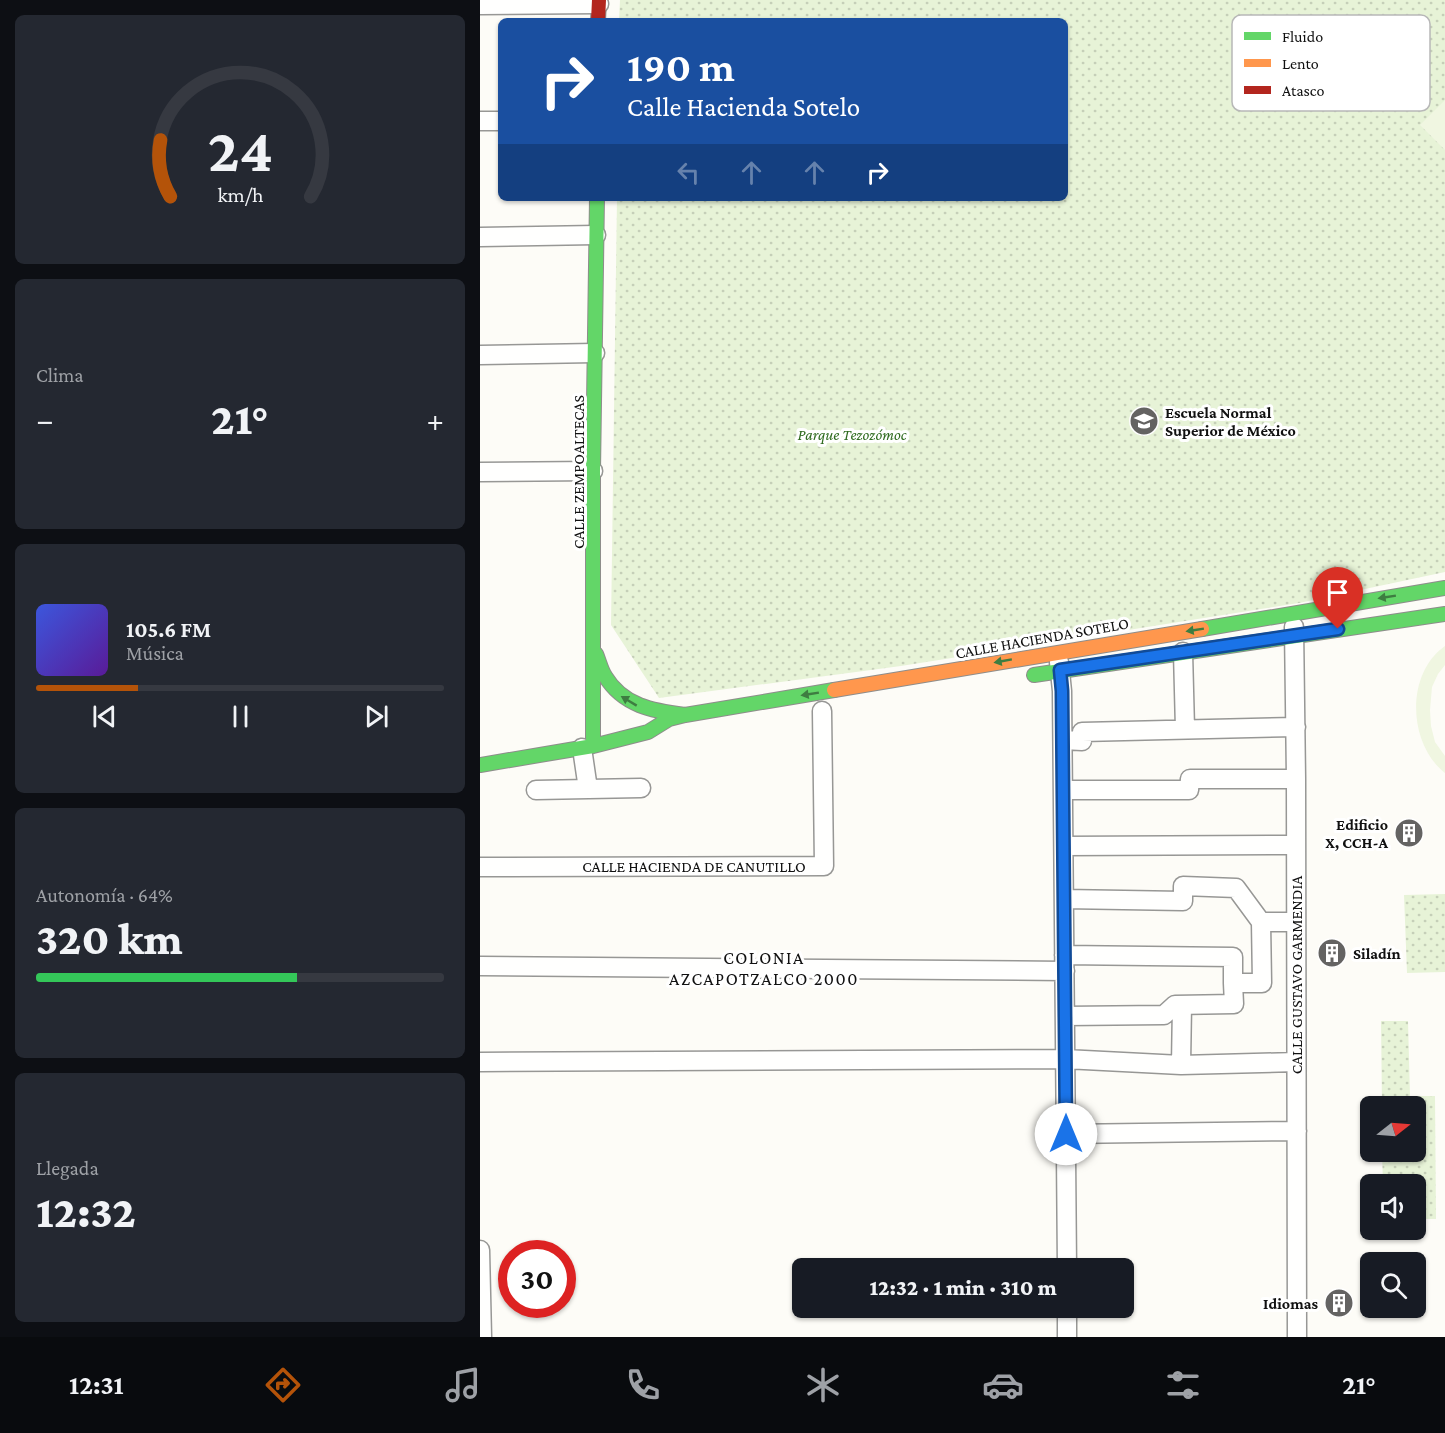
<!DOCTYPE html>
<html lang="es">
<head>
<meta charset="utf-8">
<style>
  body { margin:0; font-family:"Crimson Pro",serif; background:#242831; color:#f1f3f6; height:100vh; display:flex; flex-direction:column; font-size:22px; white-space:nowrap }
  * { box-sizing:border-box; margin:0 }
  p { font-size:20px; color:#9ea1a6 }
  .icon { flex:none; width:33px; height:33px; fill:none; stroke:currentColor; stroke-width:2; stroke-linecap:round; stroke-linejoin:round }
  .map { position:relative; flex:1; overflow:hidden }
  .sheet { display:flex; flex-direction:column; gap:15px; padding:15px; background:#0d0f14; width:480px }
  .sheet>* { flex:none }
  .top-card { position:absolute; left:18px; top:18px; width:570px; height:183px; border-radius:9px; box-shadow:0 2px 4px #0004; background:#1a4fa0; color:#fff; overflow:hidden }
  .needle { width:39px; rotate:73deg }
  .fabs { position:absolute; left:880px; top:1096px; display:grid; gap:12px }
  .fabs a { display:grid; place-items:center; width:66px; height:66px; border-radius:9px; background:#171b24; box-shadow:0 2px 4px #0004; font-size:30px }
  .speed { position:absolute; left:18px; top:1240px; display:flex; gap:12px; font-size:30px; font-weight:700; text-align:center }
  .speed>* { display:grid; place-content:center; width:78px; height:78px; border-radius:50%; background:#171b24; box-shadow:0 2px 4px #0004; line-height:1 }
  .speed .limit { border:9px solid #d22; background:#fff; color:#111 }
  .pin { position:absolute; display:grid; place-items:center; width:51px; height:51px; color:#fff; margin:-62px -26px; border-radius:50% 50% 50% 0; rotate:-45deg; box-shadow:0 0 6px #0007 }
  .pin .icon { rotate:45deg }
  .me { position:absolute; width:66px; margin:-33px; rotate:0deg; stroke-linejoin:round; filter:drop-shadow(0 0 4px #0008) }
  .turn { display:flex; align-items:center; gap:21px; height:126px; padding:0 30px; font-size:27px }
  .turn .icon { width:78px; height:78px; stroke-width:2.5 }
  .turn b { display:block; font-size:42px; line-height:51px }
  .lanes { display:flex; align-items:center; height:57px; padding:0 30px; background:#0003; justify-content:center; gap:30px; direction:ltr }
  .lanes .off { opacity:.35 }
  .big { font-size:45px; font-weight:800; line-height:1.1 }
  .sheet .card { flex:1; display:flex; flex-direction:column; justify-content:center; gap:9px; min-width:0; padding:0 21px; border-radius:9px; background:#242831 }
  .sheet .dial { align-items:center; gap:0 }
  .dial svg { height:156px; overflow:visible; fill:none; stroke:#363941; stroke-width:7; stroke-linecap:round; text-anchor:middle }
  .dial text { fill:#f1f3f6; stroke:none }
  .song { display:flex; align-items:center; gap:18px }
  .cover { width:72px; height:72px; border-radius:9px; background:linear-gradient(135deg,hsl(230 70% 55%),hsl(270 70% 35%)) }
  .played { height:6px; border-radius:3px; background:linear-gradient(90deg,#b45309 25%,#363941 25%) }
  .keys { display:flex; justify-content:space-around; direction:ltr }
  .heat { display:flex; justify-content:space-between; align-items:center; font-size:33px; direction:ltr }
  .charge { height:9px; border-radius:4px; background:linear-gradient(90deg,#34c759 64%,#363941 0) }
  .trip { position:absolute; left:312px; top:1258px; width:342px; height:60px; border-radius:9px; background:#171b24; box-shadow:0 2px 4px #0004; font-weight:800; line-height:60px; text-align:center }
  .dock { display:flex; height:96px; justify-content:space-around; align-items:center; background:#090b0e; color:#9ea1a6 }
  .dock .icon { width:42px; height:42px }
  .dock .on { color:#b45309 }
  .dock b { font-size:27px; color:#f1f3f6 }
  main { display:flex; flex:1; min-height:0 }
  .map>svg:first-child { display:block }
</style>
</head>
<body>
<main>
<section class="sheet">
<div class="card dial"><svg viewBox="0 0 100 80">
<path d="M14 69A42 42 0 1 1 86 69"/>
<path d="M14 69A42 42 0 0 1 9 40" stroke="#b45309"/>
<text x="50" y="56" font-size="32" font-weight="700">24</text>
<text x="50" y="72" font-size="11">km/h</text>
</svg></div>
<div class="card"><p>Clima</p>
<div class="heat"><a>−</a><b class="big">21°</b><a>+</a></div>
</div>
<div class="card">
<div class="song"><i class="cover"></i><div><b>105.6 FM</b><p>Música</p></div></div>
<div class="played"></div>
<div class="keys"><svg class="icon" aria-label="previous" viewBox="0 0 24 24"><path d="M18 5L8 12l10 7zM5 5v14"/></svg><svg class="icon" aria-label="pause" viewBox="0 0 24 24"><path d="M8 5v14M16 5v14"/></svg><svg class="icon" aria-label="next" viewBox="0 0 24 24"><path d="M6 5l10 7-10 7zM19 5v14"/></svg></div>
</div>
<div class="card"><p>Autonomía · 64%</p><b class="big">320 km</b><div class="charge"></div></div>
<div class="card"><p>Llegada</p><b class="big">12:32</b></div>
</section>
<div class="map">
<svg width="965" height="1337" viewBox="0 0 965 1337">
  <defs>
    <pattern id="park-dots" width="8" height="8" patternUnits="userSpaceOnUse" patternTransform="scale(1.5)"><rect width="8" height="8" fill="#e7f3d7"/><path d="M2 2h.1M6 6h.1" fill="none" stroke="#c5cfb8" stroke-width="1.8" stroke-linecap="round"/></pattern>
  </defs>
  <rect width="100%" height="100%" fill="#fdfcf7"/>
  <path fill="url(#park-dots)" d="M 140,0 L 965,0 L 965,572 L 819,603 L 421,666 L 179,698 L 131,625 L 137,198 L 585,198 L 585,21 L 139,21 Z
    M 965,894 L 965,972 L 927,973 L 924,895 Z
    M 901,1021 L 928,1021 L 930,1096 L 955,1096 L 956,1219 L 936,1219 L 936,1185 L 903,1185 L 902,1152 L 936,1152 L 936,1107 L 902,1107 Z"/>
  <path fill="#f0f6e1" d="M 965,100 L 965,150 L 940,125 Z
    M 965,646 L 965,665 L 958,674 L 952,687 L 950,710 L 951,726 L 955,742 L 965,756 L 965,773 C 928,744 925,674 965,646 Z"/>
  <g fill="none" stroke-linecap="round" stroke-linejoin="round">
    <g stroke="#979795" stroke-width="21">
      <path id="street" d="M 0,5 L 119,4
        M 0,121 L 21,121
        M 0,237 L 116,235
        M 0,355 L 115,353
        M 0,472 L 113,471
        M 814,627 L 816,779 L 817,1337
        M 703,652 L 705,729
        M 579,662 L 582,691 L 587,1269
        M 583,740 L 602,741 L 602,732 L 816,727
        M 102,748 L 108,789
        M 56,790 L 161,788
        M 583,790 L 709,790 L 710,779 L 816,779
        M 584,846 L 816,845
        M 0,867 L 344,866 L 342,711
        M 584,899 L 703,901 L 703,886 L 756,888 L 781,922
        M 781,922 L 816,922
        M 584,955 L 753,957 L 753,983 L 782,983 L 781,922
        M 0,966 L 585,971
        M 585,1016 L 684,1015 L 695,1005 L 754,1004 L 753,983
        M 0,1062 L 585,1059 L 701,1065 L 816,1062
        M 701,1065 L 702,1005
        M 586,1134 L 817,1131
        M 0,1250 L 2,1337
        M 587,1308 L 587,1337"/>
    </g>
    <g stroke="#8e8d8b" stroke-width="16">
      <path id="fast" d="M 722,629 L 965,588
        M 116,654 C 119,661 121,670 125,676 C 143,706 173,711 205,715
        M 554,675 L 965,614
        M 113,746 L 113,471 L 117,198
        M 0,765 L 113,746 L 168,732 L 189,719 L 205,715 L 354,690"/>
    </g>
    <g stroke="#8e8d8b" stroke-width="16">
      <path id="slow" d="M 354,690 L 722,629"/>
    </g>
    <g stroke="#8e8d8b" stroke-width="16">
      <path id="jam" d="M 118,21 L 119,0"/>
    </g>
    <use href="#street" stroke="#fffffe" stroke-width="18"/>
    <use href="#fast" stroke="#63d668" stroke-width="14"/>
    <use href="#slow" stroke="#ff974d" stroke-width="14"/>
    <use href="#jam" stroke="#b3261e" stroke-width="14"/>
  </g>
  <defs><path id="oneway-solid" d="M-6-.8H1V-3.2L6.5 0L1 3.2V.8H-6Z" transform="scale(1.5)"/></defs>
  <g fill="#3e7d41">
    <use href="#oneway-solid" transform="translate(907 597) rotate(171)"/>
    <use href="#oneway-solid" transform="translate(715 630) rotate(171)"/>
    <use href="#oneway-solid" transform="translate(523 661) rotate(170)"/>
    <use href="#oneway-solid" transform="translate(330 694) rotate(171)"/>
    <use href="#oneway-solid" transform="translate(149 701) rotate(-149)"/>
  </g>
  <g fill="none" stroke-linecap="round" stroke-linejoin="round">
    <g stroke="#114b97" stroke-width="15">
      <path id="route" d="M 586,1134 L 582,691 L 580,670 L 858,629"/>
    </g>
    <use href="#route" stroke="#1a73e8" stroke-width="10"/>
  </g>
  <defs>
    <g id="school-disc" transform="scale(1.5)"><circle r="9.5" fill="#646362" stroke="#fff"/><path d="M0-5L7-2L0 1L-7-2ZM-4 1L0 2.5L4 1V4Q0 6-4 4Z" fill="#fff"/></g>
    <g id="building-disc" transform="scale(1.5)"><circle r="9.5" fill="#646362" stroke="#fff"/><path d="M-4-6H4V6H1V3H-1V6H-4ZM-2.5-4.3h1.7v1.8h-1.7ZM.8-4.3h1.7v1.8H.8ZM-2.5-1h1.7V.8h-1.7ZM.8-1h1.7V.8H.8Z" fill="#fff"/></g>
  </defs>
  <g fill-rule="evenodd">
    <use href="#school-disc" x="664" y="421"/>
    <use href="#building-disc" x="929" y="833"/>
    <use href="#building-disc" x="852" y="953"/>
    <use href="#building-disc" x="859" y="1303"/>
  </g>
  <g text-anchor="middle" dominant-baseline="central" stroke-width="6" stroke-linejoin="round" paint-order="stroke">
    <g font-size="16" font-weight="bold" fill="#111" stroke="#fff" text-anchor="start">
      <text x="685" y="412">Escuela Normal<tspan x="685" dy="18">Superior de México</tspan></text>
      <text x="908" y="824" text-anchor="end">Edificio<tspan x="908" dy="18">X, CCH-A</tspan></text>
      <text x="873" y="953">Siladín</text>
      <text x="838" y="1303" text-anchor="end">Idiomas</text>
    </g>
    <g font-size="16" font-style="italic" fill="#2f6b1f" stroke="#fff">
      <text x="372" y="434">Parque Tezozómoc</text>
    </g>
    <g font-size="16" fill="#111" stroke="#fff">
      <text transform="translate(98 472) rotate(-90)">CALLE ZEMPOALTECAS</text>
      <text transform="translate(562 638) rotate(-10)">CALLE HACIENDA SOTELO</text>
      <text x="214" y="866">CALLE HACIENDA DE CANUTILLO</text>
      <text transform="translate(816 975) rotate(-90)">CALLE GUSTAVO GARMENDIA</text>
    </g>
    <g font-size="18" letter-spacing="1.5" fill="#111" stroke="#fff">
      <text x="284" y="958">COLONIA<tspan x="284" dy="21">AZCAPOTZALCO 2000</tspan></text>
    </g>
  </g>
  <rect x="752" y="15" width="198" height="96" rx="9" fill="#fff" stroke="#b8b8b8" stroke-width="1.5"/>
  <rect x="764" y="32" width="27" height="8" fill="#63d668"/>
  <rect x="764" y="59" width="27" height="8" fill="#ff974d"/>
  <rect x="764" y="86" width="27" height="8" fill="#b3261e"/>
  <g font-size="16" fill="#111">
    <text x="802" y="42">Fluido</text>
    <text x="802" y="69">Lento</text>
    <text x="802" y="96">Atasco</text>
  </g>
</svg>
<div class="fabs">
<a><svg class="needle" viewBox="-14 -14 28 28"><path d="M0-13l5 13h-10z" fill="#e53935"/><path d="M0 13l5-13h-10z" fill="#9ea1a6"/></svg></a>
<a><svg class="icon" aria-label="sound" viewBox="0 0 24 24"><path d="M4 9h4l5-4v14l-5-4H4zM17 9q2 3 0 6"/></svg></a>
<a><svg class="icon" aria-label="search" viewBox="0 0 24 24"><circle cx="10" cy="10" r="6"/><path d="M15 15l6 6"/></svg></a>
</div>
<div class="speed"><div class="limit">30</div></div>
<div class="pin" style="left:858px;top:629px;background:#d93025"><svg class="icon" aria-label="arrive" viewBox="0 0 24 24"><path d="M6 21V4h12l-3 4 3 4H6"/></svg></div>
<svg class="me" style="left:586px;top:1134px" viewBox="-20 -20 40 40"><circle r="19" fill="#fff"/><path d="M0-13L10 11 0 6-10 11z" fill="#1a73e8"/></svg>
<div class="trip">12:32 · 1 min · 310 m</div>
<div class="top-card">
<div class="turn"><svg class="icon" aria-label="right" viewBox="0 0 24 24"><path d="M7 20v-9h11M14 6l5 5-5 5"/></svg><div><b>190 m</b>Calle Hacienda Sotelo</div></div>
<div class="lanes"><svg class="icon off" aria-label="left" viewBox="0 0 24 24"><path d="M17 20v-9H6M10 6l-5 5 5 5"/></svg><svg class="icon off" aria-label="ahead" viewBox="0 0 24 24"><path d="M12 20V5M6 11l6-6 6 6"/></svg><svg class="icon off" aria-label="ahead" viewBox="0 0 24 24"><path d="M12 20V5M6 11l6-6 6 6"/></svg><svg class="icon" aria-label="right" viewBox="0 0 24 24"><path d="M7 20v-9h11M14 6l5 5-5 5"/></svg></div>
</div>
</div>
</main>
<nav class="dock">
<b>12:31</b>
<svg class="icon on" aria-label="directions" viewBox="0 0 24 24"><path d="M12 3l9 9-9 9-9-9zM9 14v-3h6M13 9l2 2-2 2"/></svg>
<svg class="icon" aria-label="music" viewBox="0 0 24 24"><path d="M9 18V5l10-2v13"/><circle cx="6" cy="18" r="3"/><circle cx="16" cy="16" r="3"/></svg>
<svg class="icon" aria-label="phone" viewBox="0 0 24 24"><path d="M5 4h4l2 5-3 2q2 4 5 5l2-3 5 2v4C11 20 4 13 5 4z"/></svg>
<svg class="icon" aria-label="climate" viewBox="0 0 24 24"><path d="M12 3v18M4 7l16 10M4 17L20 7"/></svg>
<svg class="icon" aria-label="car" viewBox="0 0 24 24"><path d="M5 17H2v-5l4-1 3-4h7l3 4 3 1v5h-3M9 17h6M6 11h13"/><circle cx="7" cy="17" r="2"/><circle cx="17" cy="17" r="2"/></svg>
<svg class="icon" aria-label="filters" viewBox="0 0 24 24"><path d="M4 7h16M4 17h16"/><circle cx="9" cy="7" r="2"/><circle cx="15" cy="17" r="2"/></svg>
<b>21°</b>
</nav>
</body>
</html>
